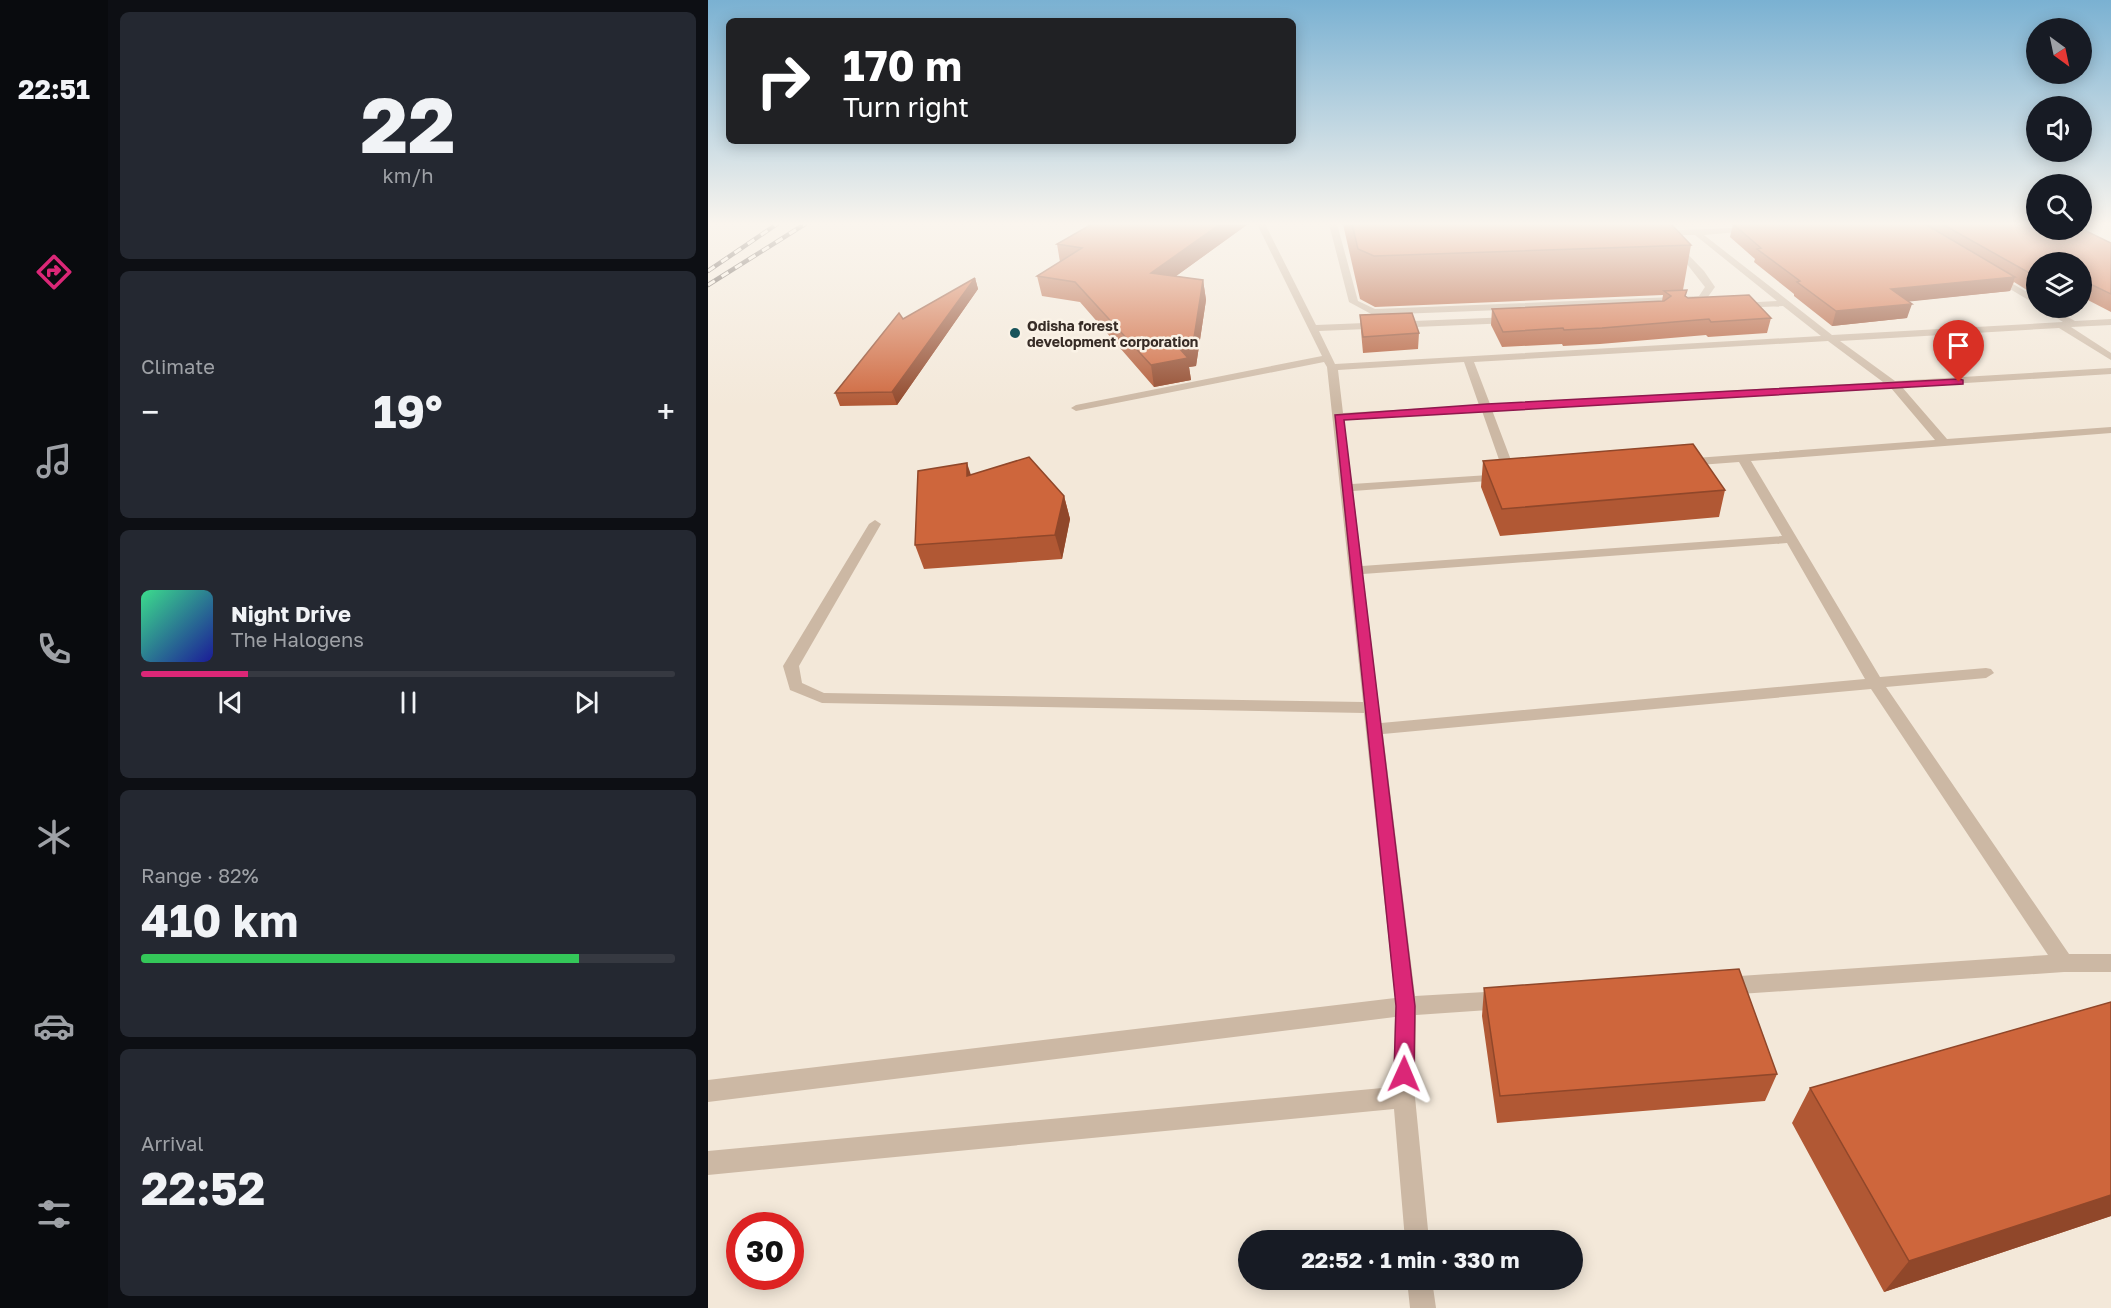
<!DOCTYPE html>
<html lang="en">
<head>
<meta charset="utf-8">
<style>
  body { margin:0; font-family:"Golos Text",sans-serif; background:#242831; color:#f1f3f6; height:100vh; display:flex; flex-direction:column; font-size:22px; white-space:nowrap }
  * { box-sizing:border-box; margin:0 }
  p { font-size:20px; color:#9ea1a6 }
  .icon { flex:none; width:33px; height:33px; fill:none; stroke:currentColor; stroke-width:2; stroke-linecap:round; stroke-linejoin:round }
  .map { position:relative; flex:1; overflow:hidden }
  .drawer { display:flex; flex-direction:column; gap:12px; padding:12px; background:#0d0f14; width:600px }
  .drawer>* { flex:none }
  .top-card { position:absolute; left:18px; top:18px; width:570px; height:126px; border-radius:9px; box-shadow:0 3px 15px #0003; background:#202124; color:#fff; overflow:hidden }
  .needle { width:39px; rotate:147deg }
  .tools { position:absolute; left:1318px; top:18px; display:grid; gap:12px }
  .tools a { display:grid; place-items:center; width:66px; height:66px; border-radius:50%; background:#171b24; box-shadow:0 3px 15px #0003; font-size:30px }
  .speed { position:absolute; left:18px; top:1212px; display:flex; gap:12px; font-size:30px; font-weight:700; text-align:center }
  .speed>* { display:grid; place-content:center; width:78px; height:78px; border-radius:50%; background:#171b24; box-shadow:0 3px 15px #0003; line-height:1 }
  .speed .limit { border:9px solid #d22; background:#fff; color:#111 }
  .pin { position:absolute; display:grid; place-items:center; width:51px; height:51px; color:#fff; margin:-62px -26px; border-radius:50% 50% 50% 0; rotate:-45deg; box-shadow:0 0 6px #0007 }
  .pin .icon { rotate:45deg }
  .me { position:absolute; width:66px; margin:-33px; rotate:1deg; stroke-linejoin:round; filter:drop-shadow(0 0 4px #0008) }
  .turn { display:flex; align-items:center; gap:21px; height:126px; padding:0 18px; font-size:27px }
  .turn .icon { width:78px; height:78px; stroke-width:2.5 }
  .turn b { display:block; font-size:42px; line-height:51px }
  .big { font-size:45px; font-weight:700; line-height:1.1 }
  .drawer .widget { flex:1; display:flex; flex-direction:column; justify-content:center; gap:9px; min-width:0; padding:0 21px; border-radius:9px; background:#242831 }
  .drawer .dial { align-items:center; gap:0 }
  .dial b { font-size:78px; line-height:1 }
  .song { display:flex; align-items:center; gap:18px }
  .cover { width:72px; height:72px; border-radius:9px; background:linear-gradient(135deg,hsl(150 70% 55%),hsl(240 70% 35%)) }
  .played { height:6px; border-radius:3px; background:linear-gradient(90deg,#db2777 20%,#363941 20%) }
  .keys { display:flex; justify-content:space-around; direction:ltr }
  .heat { display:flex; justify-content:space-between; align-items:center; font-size:33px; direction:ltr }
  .charge { height:9px; border-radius:4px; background:linear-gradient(90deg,#34c759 82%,#363941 0) }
  .trip { position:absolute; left:530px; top:1230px; width:345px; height:60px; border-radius:30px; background:#171b24; box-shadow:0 3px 15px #0003; font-weight:700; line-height:60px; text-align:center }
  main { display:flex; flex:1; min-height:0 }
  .dock { display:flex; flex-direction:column; width:108px; justify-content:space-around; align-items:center; background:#090b0e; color:#9ea1a6 }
  .dock .icon { width:42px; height:42px }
  .dock .current { color:#db2777 }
  .dock b { font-size:27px; color:#f1f3f6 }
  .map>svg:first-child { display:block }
</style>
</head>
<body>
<main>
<nav class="dock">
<b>22:51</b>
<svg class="icon current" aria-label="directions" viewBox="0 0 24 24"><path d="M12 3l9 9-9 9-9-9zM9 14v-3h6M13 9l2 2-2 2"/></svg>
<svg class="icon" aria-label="music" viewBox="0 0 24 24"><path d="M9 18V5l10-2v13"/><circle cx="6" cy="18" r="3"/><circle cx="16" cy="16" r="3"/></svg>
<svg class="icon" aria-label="phone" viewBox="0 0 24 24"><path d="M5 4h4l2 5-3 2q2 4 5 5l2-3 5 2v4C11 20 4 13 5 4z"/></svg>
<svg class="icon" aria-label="climate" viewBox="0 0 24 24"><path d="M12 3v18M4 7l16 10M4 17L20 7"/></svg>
<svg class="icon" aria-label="car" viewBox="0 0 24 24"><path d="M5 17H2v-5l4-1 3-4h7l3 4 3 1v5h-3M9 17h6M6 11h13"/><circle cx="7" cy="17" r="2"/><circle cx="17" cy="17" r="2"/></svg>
<svg class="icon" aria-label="filters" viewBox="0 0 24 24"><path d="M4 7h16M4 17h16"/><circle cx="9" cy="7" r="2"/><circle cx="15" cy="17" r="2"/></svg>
</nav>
<section class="drawer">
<div class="widget dial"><b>22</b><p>km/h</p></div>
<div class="widget"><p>Climate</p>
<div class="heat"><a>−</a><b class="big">19°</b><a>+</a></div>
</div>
<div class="widget">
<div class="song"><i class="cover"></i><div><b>Night Drive</b><p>The Halogens</p></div></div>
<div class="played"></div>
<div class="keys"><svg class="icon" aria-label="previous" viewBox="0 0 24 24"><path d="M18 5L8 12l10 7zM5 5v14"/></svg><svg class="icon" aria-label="pause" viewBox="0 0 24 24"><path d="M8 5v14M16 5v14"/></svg><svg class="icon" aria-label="next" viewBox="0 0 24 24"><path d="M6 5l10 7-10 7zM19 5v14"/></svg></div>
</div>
<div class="widget"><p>Range · 82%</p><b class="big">410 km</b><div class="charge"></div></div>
<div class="widget"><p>Arrival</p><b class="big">22:52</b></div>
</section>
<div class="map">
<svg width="1403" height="1308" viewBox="0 0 1403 1308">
  <rect width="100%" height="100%" fill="#f3e8d9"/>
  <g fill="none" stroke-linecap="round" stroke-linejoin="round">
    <path fill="#ccb8a4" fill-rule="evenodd" d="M 549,224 L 557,224 L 608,325 L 803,317 L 808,320 L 803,323 L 611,331 L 627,364 L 1113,336 L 1075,306 L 1028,308 L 1026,306 L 1031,303 L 1069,301 L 987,235 L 950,235 L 949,233 L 953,231 L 1045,227 L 1046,229 L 1042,231 L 996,235 L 1124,335 L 1355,322 L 1333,308 L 1343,308 L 1367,321 L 1403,319 L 1403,325 L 1363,327 L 1403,353 L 1403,360 L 1351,328 L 1132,341 L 1187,381 L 1403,368 L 1403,374 L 1194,387 L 1239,439 L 1403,427 L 1403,433 L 1043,461 L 1172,677 L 1278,668 L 1283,669 L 1286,673 L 1278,678 L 1178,687 L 1361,954 L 1403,954 L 1403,972 L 1356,972 L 1017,995 L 1010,992 L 1007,986 L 1010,980 L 1017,977 L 1340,955 L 1163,689 L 675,734 L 707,996 L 795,991 L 802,993 L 805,1000 L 802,1007 L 795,1009 L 708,1015 L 707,1097 L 721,1240 L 697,1240 L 686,1109 L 0,1175 L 0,1151 L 685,1087 L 687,1017 L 0,1102 L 0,1080 L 687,998 L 656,713 L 114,703 L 82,690 L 75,666 L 161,524 L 167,520 L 173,524 L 91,666 L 94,683 L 116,693 L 655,702 L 619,367 L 616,362 L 368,411 L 363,408 L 368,405 L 614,356 ZM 1120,341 L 1175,382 L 782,404 L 766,362 ZM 756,362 L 771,405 L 635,413 L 630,370 ZM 1183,388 L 1227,440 L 974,459 L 972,462 L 978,466 L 1031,462 L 1074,536 L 654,566 L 645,491 L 807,479 L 809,476 L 784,410 ZM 774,411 L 796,474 L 644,484 L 636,420 ZM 1079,543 L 1157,679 L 673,723 L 655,574 Z
      M 621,224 L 629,224 L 650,301 L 667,309 L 991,296 L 997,287 L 964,245 L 968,242 L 996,271 L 1007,287 L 997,301 L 994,302 L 665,315 L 641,302 Z
      M 1288,274 L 1329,298 L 1329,305 L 1285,279 L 1284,277 Z
      M 699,1280 L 724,1280 L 728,1308 L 702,1308 Z"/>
    <g stroke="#372c26" stroke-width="4.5">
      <path id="rail" d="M 0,271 L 69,224
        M 0,285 L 97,224"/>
    </g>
    <use href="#rail" stroke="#faf2e6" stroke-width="3" stroke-dasharray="8" stroke-linecap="butt"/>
  </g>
  <path fill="#b15834" d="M 384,224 L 540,224 L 468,276 L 495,280 L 498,300 L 488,366 L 481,367 L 483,380 L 446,387 L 372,302 L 334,296 L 329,276 L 352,262 L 349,244 Z
    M 635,224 L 963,224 L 983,245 L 975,290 L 978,296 L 980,298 L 1063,318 L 1059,333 L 1000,337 L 998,335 L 892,344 L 855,346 L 854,344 L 794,347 L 783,325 L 784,309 L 954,301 L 955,295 L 667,307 L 652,299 Z
    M 1025,224 L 1329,224 L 1403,243 L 1403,312 L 1374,297 L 1374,262 L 1329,262 L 1329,289 L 1319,290 L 1306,282 L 1302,291 L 1201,301 L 1199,318 L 1124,326 L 1086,296 L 1086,294 L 1046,262 L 1047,259 L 1022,237 Z
    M 267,278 L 270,289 L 189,405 L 132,406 L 127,393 L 195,319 Z
    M 652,315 L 711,333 L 710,349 L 655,353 L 653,331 Z
    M 775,461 L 1017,490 L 1011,517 L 792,536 L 773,487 Z
    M 356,496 L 362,519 L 354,559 L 216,569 L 207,545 Z
    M 776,988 L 1069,1074 L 1057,1101 L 789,1123 L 774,1016 Z
    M 1403,1002 L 1403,1216 L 1176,1292 L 1084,1123 L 1102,1088 Z"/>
  <path fill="#90472a" d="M 512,224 L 540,224 L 446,292 L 443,273 Z
    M 1325,275 L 1329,275 L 1329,289 L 1319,290 Z
    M 1307,277 L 1302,291 L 1178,304 L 1183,289 Z
    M 267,278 L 270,289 L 189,405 L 184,392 Z
    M 495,280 L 498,300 L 488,366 L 481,367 L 483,380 L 446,387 L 443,365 L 471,348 Z
    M 1204,304 L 1199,318 L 1124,326 L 1128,311 Z
    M 259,463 L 267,487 L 259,476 Z
    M 356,496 L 362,519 L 354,559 L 347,535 Z
    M 1403,1195 L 1403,1216 L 1176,1292 L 1201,1261 Z"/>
  <path fill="#ce663c" stroke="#90472a" stroke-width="1.5" d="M 384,224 L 512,224 L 443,273 L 495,280 L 485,344 L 471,348 L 480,358 L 443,365 L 367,282 L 329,276 L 374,248 L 349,244 Z
    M 644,224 L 963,224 L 983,245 L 666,256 L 650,249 Z
    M 1025,224 L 1217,224 L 1307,277 L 1183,289 L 1204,304 L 1128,311 L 1089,282 L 1092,281 L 1049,249 L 1053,248 Z
    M 1234,224 L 1329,224 L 1329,230 L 1374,230 L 1374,229 L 1403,243 L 1403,294 L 1374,280 L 1374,262 L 1329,262 L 1329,275 L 1325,275 Z
    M 267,278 L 184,392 L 127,393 L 191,313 L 195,319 Z
    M 979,290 L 977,296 L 980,298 L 1041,295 L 1063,318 L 1003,322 L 1001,319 L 894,328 L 856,330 L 855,328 L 795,332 L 784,309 L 956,301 L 963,296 L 956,291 Z
    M 704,313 L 711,333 L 655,337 L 652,315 Z
    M 985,444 L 1017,490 L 794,509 L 775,461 Z
    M 321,457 L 356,496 L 347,535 L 207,545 L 210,471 L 259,463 L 259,476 Z
    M 1031,969 L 1069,1074 L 792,1096 L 776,988 Z
    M 1403,1002 L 1403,1195 L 1201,1261 L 1102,1088 Z"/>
  <linearGradient id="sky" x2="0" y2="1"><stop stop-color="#7ab1d2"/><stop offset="0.55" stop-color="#faf5ee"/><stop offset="1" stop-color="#faf5ee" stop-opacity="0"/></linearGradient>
  <rect width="1403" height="407" fill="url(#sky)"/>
  <path fill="#db2777" stroke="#8e194d" stroke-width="1.5" d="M 1251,379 L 1255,380 L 1255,384 L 636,420 L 707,1006 L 706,1074 L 703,1081 L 696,1084 L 689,1081 L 686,1074 L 688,1006 L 627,415 L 779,404 Z"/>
  <circle fill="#19545b" stroke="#faf2e6" stroke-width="2" cx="307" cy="333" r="6"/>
  <g text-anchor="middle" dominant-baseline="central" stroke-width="5" stroke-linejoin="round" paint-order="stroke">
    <g font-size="14" font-weight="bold" fill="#372c26" stroke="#faf2e6" text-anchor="start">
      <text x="319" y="325">Odisha forest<tspan x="319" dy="16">development corporation</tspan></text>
    </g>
  </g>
</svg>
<div class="tools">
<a><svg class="needle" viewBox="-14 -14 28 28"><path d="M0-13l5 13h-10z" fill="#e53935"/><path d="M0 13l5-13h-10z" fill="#9ea1a6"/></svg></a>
<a><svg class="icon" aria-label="sound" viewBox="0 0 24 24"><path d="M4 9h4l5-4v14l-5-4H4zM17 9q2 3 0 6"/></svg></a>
<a><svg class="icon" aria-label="search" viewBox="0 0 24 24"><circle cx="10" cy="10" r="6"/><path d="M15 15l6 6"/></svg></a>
<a><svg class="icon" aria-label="layers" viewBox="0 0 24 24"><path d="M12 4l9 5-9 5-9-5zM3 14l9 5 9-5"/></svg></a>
</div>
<div class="speed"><div class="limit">30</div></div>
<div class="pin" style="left:1251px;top:382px;background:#d93025"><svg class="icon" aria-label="arrive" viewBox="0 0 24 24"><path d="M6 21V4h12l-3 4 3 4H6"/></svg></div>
<svg class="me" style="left:696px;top:1074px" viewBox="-20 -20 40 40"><path d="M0-17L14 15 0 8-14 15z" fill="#db2777" stroke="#fff" stroke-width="4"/></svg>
<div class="trip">22:52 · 1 min · 330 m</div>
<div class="top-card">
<div class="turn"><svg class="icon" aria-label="right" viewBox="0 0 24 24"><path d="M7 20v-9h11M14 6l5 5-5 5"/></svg><div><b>170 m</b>Turn right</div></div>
</div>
</div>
</main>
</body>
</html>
